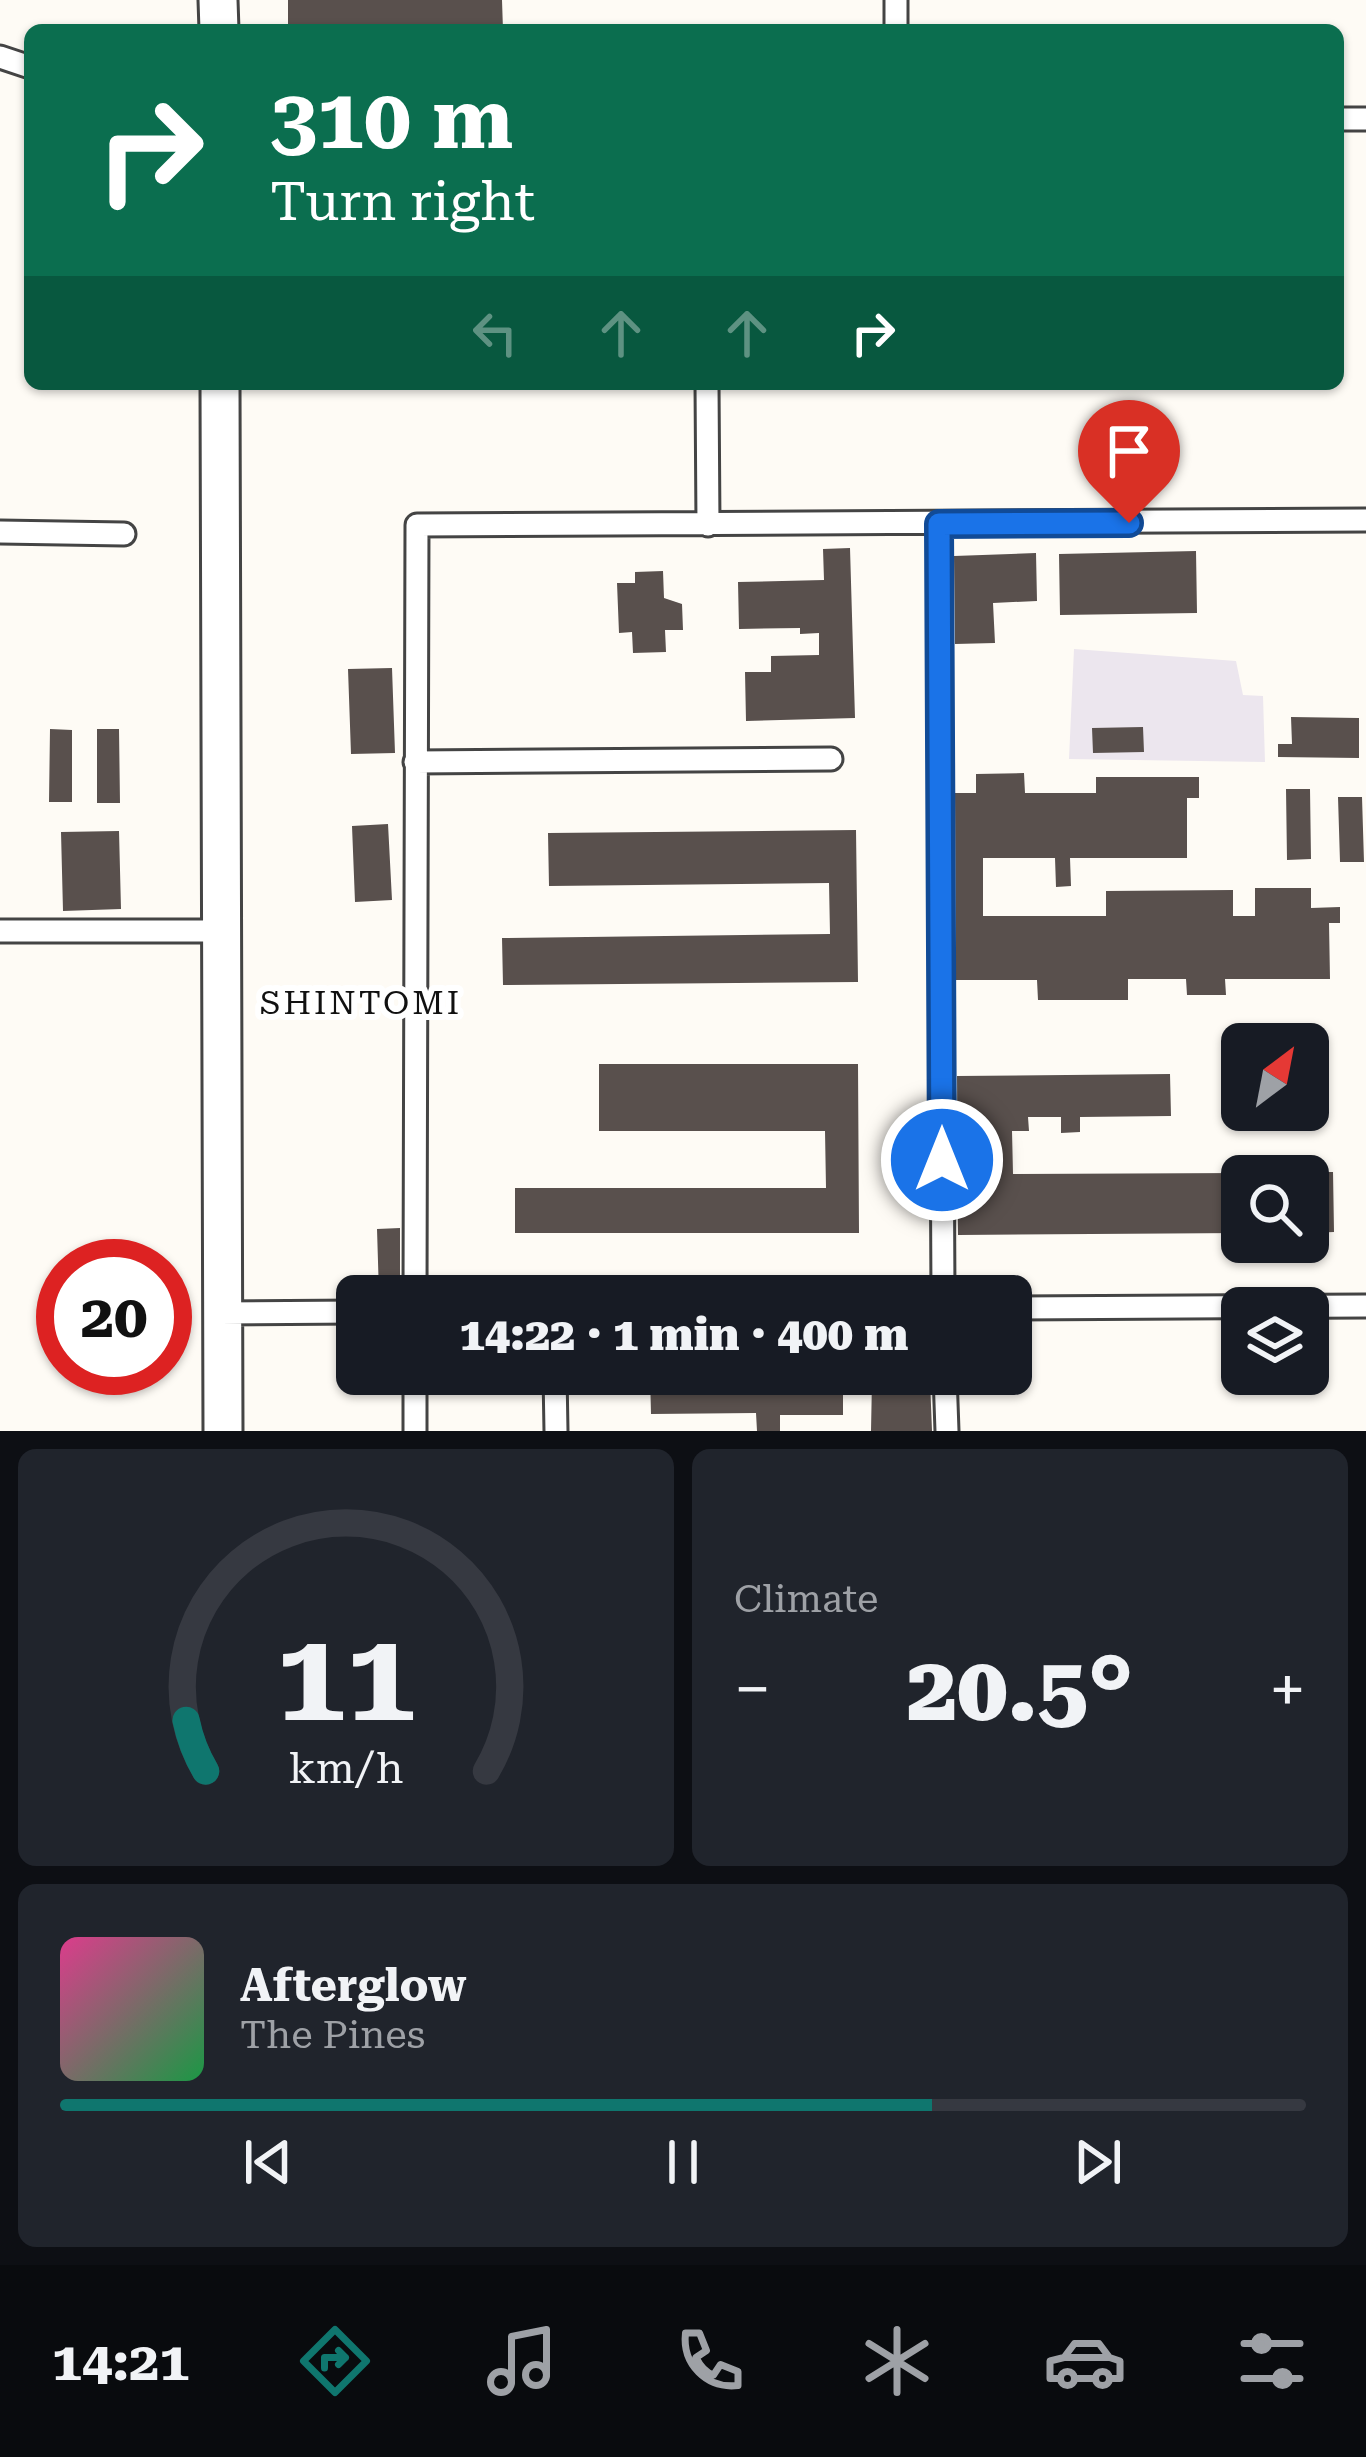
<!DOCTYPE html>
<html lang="en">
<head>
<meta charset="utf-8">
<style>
  body { margin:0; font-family:"Roboto Serif",serif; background:#20242c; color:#f1f3f6; height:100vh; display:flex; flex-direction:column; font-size:45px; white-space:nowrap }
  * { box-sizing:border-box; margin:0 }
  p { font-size:39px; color:#9ea1a6 }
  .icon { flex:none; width:66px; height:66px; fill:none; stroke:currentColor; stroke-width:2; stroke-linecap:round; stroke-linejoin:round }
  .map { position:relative; height:1431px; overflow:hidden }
  .sheet { display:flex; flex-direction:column; gap:18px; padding:18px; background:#0d0f14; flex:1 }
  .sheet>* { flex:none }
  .top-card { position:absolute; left:24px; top:24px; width:1320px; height:366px; border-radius:18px; box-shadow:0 3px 9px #0004; background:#0b6e4f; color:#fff; overflow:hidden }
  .needle { width:78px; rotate:32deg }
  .buttons { position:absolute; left:1221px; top:1023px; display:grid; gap:24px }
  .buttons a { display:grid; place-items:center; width:108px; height:108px; border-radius:18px; background:#171b24; box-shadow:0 3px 9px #0004; font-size:60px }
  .speed { position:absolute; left:36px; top:1239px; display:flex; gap:24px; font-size:60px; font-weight:700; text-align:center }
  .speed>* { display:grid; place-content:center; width:156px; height:156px; border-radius:50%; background:#171b24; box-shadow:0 3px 9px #0004; line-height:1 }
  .speed .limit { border:18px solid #d22; background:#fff; color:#111 }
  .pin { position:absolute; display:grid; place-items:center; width:102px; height:102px; color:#fff; margin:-123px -51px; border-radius:50% 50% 50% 0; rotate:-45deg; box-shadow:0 0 12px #0007 }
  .pin .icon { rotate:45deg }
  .me { position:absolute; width:132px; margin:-66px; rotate:0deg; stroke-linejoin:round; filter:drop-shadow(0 0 9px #0008) }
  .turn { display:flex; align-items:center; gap:42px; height:252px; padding:0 48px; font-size:54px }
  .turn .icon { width:156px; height:156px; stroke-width:2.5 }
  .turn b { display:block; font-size:84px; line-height:102px }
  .lanes { display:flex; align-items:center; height:114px; padding:0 48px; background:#0003; justify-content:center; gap:60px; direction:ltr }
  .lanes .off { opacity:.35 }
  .big { font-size:90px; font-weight:800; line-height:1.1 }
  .sheet .widget { flex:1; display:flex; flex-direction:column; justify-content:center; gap:18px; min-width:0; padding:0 42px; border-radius:18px; background:#20242c }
  .sheet .dial { align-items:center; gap:0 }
  .dial svg { height:312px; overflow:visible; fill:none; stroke:#363941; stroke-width:7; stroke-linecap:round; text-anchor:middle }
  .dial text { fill:#f1f3f6; stroke:none }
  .song { display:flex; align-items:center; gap:36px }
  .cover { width:144px; height:144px; border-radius:18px; background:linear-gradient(135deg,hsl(330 70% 55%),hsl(140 70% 35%)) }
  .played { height:12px; border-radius:6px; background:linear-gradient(90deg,#0f766e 70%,#363941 70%) }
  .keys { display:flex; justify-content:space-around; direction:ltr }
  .heat { display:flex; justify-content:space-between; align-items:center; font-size:66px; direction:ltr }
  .sheet .tiles { flex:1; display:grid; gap:18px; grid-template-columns:1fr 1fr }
  .widget:last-child { grid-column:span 2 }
  .trip { position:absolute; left:336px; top:1275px; width:696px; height:120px; border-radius:18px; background:#171b24; box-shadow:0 3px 9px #0004; font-weight:800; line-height:120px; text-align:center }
  .menu { display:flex; height:192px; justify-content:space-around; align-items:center; background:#090b0e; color:#9ea1a6 }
  .menu .icon { width:84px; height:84px }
  .menu .active { color:#0f766e }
  .menu b { font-size:54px; color:#f1f3f6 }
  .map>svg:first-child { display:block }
</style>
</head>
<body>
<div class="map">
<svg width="1366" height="1431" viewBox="0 0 1366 1431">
  <rect width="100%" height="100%" fill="#fefbf5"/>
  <path fill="#ece6ee" d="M 1074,649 L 1236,661 L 1243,695 L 1263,696 L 1265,762 L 1069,759 Z"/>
  <path fill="#59504d" d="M 288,0 L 502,0 L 503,30 L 288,30 Z
    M 850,548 L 855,718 L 746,721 L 745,672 L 771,672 L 771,656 L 819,655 L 819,633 L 800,634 L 800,628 L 739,629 L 738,582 L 824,580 L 823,549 Z
    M 1196,551 L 1197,613 L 1060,615 L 1059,554 Z
    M 1036,553 L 1037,601 L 993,603 L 995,643 L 955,644 L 954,556 Z
    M 663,571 L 664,598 L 682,604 L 683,630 L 665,630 L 666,652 L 633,653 L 632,632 L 619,633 L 617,583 L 635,583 L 635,572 Z
    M 392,668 L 395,753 L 351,754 L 348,669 Z
    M 1291,717 L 1359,718 L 1359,758 L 1278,757 L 1278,744 L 1292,744 Z
    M 1143,727 L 1144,752 L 1093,753 L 1092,728 Z
    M 50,729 L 72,730 L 72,802 L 49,802 Z
    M 97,729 L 119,729 L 120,803 L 97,803 Z
    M 1024,773 L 1025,793 L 1096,793 L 1096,777 L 1199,777 L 1199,798 L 1187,798 L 1187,858 L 1070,858 L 1071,886 L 1056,887 L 1055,858 L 983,858 L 983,916 L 1106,916 L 1106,891 L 1233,890 L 1233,916 L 1255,916 L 1255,888 L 1311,888 L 1311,908 L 1340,907 L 1340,923 L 1329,923 L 1330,979 L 1225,979 L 1226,995 L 1187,995 L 1186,979 L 1128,979 L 1128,1000 L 1038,1000 L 1037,980 L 956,980 L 955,793 L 976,793 L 976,774 Z
    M 1286,789 L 1310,789 L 1311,859 L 1287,860 Z
    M 1338,797 L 1362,797 L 1364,862 L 1340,862 Z
    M 388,824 L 392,900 L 355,902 L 352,826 Z
    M 856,830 L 858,982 L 503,985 L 502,938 L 830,934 L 829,883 L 549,886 L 548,833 Z
    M 119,831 L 121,909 L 63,911 L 61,832 Z
    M 599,1064 L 858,1064 L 859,1233 L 515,1233 L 515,1188 L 826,1188 L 825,1131 L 599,1131 Z
    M 1170,1074 L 1171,1116 L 1080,1117 L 1080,1132 L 1061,1133 L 1061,1117 L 1028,1117 L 1029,1131 L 1012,1131 L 1013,1174 L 1242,1173 L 1242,1233 L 958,1235 L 957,1076 Z
    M 1308,1172 L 1333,1172 L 1334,1232 L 1308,1233 Z
    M 400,1228 L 400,1293 L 379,1294 L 377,1229 Z
    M 650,1374 L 843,1374 L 843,1415 L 780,1415 L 780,1431 L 757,1431 L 756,1413 L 651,1414 Z
    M 899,1374 L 930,1380 L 932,1431 L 871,1431 L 872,1380 L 899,1380 Z"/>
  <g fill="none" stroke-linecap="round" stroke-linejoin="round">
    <g stroke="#444" stroke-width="27">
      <path id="minor" d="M 210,0 L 211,30
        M 226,0 L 227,30
        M 896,0 L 896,30
        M 0,57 L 30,67
        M 1338,119 L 1366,119
        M 212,384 L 215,1431
        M 228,384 L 231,1431
        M 707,384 L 708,525
        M 939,524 L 943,1296
        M 0,532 L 124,534
        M 415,762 L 831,759
        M 0,931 L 227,931
        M 415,1296 L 417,525 L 1366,520
        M 1011,1308 L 1366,1306
        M 220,1313 L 357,1312
        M 415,1374 L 415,1431
        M 555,1374 L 556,1431
        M 945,1374 L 947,1431"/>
    </g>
    <use href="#minor" stroke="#fff" stroke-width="21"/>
  </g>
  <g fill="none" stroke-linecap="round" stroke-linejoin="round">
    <g stroke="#114b97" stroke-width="30">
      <path id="route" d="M 942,1160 L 939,524 L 1129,523"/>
    </g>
    <use href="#route" stroke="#1a73e8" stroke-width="21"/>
  </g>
  <g text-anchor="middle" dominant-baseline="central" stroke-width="12" stroke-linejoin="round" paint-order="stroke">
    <g font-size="33" letter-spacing="3" fill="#111" stroke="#fff">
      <text x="361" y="1002">SHINTOMI</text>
    </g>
  </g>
</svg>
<div class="buttons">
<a><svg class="needle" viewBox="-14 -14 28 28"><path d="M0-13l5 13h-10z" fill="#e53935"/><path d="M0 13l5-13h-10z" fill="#9ea1a6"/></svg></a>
<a><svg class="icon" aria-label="search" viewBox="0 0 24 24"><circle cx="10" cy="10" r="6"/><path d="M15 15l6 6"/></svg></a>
<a><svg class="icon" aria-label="layers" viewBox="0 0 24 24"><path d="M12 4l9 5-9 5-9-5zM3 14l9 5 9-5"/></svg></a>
</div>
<div class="speed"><div class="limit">20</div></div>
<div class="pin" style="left:1129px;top:523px;background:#d93025"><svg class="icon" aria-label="arrive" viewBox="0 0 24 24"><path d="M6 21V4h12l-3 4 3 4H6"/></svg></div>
<svg class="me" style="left:942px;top:1160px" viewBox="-20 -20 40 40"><circle r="17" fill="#1a73e8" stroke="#fff" stroke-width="3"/><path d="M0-11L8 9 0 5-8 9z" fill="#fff"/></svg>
<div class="trip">14:22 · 1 min · 400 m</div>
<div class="top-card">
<div class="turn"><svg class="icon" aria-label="right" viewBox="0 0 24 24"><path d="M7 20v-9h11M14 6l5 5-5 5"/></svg><div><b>310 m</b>Turn right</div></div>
<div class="lanes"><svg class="icon off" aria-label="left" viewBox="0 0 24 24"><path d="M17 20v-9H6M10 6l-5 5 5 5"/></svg><svg class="icon off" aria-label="ahead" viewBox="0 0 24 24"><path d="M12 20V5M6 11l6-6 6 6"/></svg><svg class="icon off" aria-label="ahead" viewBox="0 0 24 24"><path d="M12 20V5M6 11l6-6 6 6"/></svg><svg class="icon" aria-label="right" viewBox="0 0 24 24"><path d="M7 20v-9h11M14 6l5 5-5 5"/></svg></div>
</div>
</div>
<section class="sheet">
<div class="tiles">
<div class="widget dial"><svg viewBox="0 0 100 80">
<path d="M14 69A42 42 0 1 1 86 69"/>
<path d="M14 69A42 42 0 0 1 9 56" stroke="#0f766e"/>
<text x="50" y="56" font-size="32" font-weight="700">11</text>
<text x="50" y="72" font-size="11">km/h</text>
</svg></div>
<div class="widget"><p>Climate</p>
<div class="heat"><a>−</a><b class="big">20.5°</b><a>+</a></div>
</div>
<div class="widget">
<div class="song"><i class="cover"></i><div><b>Afterglow</b><p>The Pines</p></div></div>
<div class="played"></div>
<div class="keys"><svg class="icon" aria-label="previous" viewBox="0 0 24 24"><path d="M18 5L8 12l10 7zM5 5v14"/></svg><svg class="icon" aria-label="pause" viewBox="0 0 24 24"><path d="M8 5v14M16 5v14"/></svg><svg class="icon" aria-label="next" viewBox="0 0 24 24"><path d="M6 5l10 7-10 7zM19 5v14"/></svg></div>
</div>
</div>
</section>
<nav class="menu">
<b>14:21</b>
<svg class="icon active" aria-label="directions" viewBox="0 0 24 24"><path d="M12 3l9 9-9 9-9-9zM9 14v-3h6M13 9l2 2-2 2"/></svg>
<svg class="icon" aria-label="music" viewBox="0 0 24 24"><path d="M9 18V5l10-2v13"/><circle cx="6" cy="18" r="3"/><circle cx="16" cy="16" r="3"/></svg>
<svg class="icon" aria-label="phone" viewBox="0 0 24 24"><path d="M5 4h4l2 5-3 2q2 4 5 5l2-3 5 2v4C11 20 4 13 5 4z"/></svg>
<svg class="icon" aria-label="climate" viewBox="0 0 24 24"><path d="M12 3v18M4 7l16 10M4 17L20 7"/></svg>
<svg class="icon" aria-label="car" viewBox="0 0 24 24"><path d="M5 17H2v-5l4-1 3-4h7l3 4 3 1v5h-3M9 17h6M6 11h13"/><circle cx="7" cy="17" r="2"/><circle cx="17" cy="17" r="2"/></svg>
<svg class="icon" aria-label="filters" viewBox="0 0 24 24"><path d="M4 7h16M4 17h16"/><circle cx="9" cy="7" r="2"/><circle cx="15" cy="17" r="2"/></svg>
</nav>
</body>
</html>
